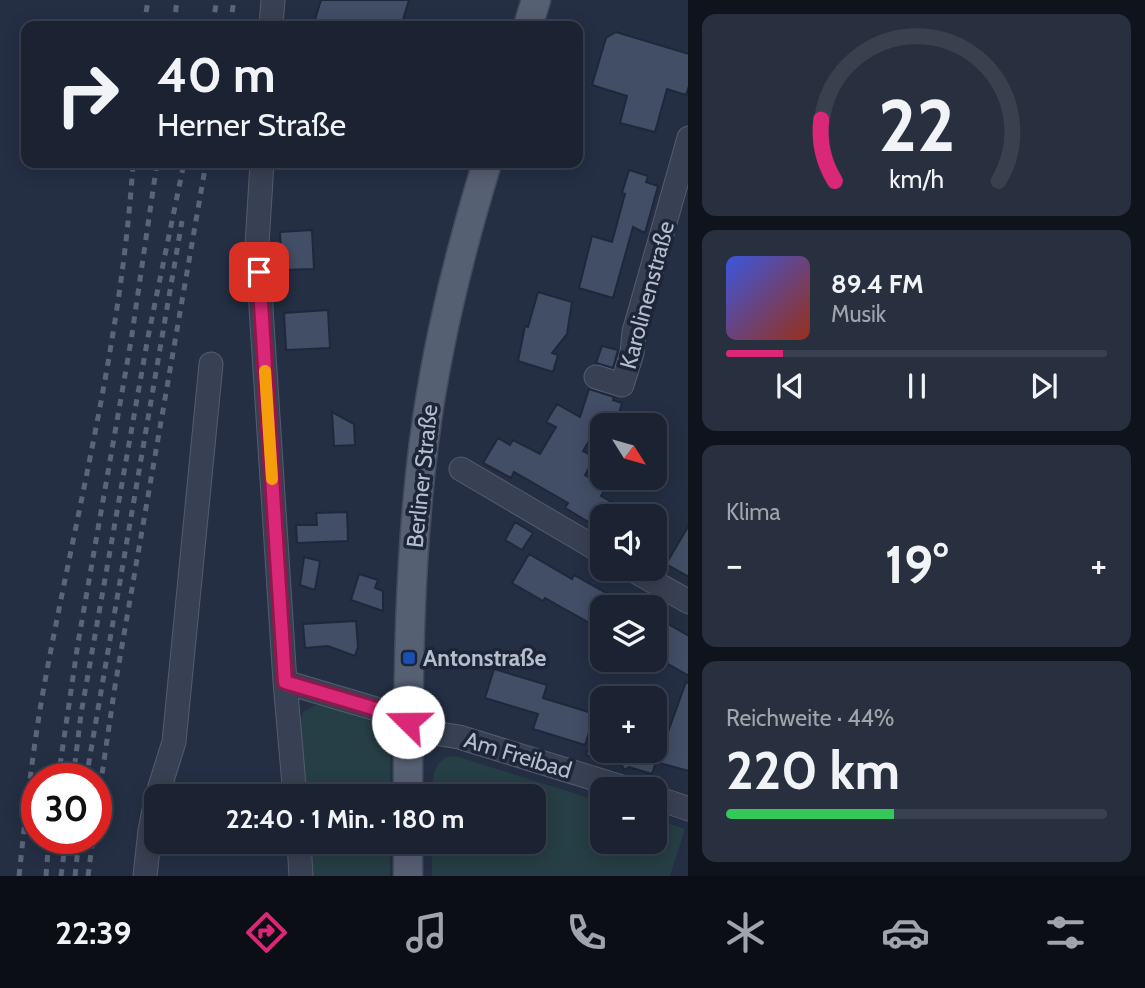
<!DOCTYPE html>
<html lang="de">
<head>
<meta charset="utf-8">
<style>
  body { margin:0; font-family:Cabin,sans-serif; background:#282f3f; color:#f1f3f6; height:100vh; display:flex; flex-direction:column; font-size:26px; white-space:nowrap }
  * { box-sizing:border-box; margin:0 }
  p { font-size:23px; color:#a0a4ac }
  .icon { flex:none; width:38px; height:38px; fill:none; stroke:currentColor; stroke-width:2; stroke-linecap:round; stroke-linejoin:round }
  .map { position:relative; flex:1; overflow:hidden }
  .details { display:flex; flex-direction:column; gap:14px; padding:14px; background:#0f131c; width:457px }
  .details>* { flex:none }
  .guide { position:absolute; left:21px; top:21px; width:562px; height:147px; border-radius:14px; box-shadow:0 4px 18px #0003,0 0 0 2px #39404e; background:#1b2333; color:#f1f3f6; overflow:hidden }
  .needle { width:46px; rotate:127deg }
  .tools { position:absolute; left:590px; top:413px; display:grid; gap:14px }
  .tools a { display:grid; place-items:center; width:77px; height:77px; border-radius:14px; background:#1b2333; box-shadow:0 4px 18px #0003,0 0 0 2px #39404e; font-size:35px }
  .speed { position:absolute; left:21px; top:763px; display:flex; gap:14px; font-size:35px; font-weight:700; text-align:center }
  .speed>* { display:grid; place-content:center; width:91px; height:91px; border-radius:50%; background:#1b2333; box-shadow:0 4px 18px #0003,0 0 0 2px #39404e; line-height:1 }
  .speed .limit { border:10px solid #d22; background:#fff; color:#111 }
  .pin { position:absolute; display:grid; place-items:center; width:60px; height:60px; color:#fff; margin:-30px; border-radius:14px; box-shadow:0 4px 10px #0006 }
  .me { position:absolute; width:77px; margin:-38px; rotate:292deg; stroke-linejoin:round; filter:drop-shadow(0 0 5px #0008) }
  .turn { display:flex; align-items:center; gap:24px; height:147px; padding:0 21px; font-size:32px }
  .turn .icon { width:91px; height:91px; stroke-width:2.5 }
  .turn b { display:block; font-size:49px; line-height:60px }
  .big { font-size:52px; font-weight:800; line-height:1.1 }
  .details .widget { flex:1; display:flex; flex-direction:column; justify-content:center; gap:10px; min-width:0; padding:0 24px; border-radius:14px; background:#282f3f }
  .details .dial { align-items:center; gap:0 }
  .dial svg { height:182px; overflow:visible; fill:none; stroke:#39404e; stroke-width:7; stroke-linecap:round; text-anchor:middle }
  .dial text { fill:#f1f3f6; stroke:none }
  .song { display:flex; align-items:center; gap:21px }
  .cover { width:84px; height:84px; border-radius:10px; background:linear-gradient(135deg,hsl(230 70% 55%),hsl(10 70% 35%)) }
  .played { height:7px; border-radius:4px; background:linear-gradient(90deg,#db2777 15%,#39404e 15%) }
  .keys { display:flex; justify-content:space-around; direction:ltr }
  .heat { display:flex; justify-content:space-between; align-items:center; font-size:38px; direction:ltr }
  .charge { height:10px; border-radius:5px; background:linear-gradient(90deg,#34c759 44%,#39404e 0) }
  .trip { position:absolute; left:144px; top:784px; width:402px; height:70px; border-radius:14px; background:#1b2333; box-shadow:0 4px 18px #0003,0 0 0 2px #39404e; font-weight:800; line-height:70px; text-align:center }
  .tabs { display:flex; height:112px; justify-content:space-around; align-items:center; background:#0b0e14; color:#a0a4ac }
  .tabs .icon { width:49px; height:49px }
  .tabs .current { color:#db2777 }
  .tabs b { font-size:32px; color:#f1f3f6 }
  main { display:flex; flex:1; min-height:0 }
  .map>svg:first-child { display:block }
</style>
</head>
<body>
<main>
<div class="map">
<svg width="689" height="876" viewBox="0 0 689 876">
  <rect width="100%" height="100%" fill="#242f44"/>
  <path fill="#263e45" d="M 318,704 L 386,726 L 391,730 L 390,796 L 305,796 L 299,727 L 303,712 Z
    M 449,756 L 459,757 L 602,802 L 602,842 L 654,842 L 655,819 L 685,829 L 670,876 L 432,876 L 432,842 L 534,842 L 534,796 L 433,796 C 433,779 431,764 449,756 Z
    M 309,842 L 390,842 L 390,876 L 312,876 Z"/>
  <path fill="#424e66" stroke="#1f283b" stroke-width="2" d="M 321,0 L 409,0 L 401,26 L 313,26 Z
    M 616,32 L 689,54 L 689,86 L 686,95 L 667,89 L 655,132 L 620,123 L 627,96 L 592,85 L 606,38 Z
    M 629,170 L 648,176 L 646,182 L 658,186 L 645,233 L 633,227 L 613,298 L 579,288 L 592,236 L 612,242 L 625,194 L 622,193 Z
    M 312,230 L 314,269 L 282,270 L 280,232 Z
    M 538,292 L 572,302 L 567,334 L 552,353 L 558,355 L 553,372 L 518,361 L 525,326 L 528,327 Z
    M 328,310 L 330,348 L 286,350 L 284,313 Z
    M 602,346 L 618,350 L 613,368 L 596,363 Z
    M 589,389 L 614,397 L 613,400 L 622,403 L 617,420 L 604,416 L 583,451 L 595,457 L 585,475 L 606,488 L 601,496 L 636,516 L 602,516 L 602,530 L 565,508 L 568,503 L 514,472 L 511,478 L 483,463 L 498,438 L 510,445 L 513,440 L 540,454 L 556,427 L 546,422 L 557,404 L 580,417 Z
    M 332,412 L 354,424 L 355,445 L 334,446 Z
    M 347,512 L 348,541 L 297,543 L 296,525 L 317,525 L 316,513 Z
    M 515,522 L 533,533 L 522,550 L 505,540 Z
    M 689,525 L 689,577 L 666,564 Z
    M 529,554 L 572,579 L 574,575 L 631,607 L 602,607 L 602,630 L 545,598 L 543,601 L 512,583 Z
    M 304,557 L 320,561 L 315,590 L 300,585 Z
    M 359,574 L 378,580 L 375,588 L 383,591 L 383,611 L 351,600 Z
    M 654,616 L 689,636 L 689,676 L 654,656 Z
    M 356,621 L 358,647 L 355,656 L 328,646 L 305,648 L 303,624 Z
    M 494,669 L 547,685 L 543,698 L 595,714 L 585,745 L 533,729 L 538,714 L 485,698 Z
    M 686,682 L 689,683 L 689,771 L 656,762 L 652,774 L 629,767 L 624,770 L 622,765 L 586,755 L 587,751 L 654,751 L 657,728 L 668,732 Z"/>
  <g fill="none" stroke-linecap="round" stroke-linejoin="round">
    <g stroke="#545c6e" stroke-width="25">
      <path id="minor" d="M 271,26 L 273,0
        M 262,163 L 257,245 L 285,682 L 295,796
        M 596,377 L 622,385 L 632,353 L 634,332 L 689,138
        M 461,469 L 602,552
        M 631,569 L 689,602
        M 285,682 L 386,712 L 434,733 L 459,737 L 628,789
        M 157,796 L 174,742 L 211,364
        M 654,797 L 689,809
        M 299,842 L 301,876
        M 145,876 L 150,830 L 156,800"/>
    </g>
    <g stroke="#424a5d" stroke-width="31">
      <path id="major" d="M 528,26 L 536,0
        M 408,796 C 408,678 409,559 424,442 C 436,347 459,254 487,163
        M 408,842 L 408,876"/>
    </g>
    <use href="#minor" stroke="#384153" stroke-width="23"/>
    <use href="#major" stroke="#566073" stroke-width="28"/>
    <path stroke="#5a657b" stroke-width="5" stroke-dasharray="7 7" stroke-linecap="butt" d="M 144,26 L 148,0
      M 174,26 L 177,0
      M 212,26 L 217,0
      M 230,26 L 234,0
      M 58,779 L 78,643 L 131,341 L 157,163
      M 73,779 L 81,714 L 148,337 L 184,163
      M 86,779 L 182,221
      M 96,815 L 115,686 L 206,163
      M 19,876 C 26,811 33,746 45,681 C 77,509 122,338 133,163
      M 46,876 L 49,838
      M 61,876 L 66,838
      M 75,876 L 79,838
      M 88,876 L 93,838"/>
  </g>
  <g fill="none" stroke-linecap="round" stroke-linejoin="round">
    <g stroke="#8e194d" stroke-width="18">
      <path id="route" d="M 259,272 L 285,682 L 386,712 L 408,722"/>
    </g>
    <use href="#route" stroke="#db2777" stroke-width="12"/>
    <path stroke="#f59e0b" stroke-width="12" d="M 265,371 L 272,479"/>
  </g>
  <rect fill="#1a4fb4" stroke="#1d2639" stroke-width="2.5" x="402" y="651" width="14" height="14" rx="3.5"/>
  <g text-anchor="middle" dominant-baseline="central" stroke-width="7" stroke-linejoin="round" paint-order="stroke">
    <g font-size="23" fill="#b6bdcd" stroke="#1d2639">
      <text transform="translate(647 295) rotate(-75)">Karolinenstraße</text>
      <text transform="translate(422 476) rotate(-84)">Berliner Straße</text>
      <text transform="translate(518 755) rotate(17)">Am Freibad</text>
    </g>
    <g font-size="23" font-weight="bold" fill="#b6bdcd" stroke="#1d2639" text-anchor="start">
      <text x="423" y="658">Antonstraße</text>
    </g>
  </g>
</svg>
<div class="tools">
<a><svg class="needle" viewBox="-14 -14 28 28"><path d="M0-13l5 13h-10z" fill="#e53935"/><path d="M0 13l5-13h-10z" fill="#a0a4ac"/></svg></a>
<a><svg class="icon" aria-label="sound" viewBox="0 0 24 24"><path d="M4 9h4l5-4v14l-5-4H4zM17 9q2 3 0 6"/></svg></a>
<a><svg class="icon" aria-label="layers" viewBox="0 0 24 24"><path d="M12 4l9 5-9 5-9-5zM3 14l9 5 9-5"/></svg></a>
<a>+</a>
<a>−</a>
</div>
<div class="speed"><div class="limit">30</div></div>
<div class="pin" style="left:259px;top:272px;background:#d93025"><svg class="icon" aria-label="arrive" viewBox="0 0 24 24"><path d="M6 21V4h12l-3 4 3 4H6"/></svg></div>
<svg class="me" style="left:408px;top:722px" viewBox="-20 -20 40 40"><circle r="19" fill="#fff"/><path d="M0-13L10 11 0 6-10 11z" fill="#db2777"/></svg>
<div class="trip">22:40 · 1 Min. · 180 m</div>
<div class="guide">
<div class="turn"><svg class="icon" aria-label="right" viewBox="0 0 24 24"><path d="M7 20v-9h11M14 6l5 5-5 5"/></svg><div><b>40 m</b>Herner Straße</div></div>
</div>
</div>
<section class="details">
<div class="widget dial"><svg viewBox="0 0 100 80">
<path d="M14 69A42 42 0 1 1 86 69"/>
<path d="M14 69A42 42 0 0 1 8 42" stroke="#db2777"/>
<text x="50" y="56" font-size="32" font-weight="700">22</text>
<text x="50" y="72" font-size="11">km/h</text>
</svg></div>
<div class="widget">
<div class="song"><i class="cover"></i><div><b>89.4 FM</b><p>Musik</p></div></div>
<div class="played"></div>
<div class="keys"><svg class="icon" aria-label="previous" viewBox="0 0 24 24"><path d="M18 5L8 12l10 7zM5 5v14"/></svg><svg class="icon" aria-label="pause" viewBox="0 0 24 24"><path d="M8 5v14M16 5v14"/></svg><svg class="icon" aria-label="next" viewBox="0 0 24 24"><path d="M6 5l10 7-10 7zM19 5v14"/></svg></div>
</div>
<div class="widget"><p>Klima</p>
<div class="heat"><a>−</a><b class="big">19°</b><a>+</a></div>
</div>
<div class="widget"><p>Reichweite · 44%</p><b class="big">220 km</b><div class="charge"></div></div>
</section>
</main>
<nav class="tabs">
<b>22:39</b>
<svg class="icon current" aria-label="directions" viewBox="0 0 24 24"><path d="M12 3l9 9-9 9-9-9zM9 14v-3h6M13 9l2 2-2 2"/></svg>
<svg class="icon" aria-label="music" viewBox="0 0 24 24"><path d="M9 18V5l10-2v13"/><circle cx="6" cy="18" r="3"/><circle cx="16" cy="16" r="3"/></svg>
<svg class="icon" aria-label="phone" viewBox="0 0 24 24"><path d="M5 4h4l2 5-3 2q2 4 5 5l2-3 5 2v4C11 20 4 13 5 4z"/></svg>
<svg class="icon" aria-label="climate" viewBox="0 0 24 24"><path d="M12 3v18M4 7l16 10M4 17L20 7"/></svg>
<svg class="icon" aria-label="car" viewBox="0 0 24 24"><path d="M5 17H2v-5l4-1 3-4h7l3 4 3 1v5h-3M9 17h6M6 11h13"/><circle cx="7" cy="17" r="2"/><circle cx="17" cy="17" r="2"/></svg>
<svg class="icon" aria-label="filters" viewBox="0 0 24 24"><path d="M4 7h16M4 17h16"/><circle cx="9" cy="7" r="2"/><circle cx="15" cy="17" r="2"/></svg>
</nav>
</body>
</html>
